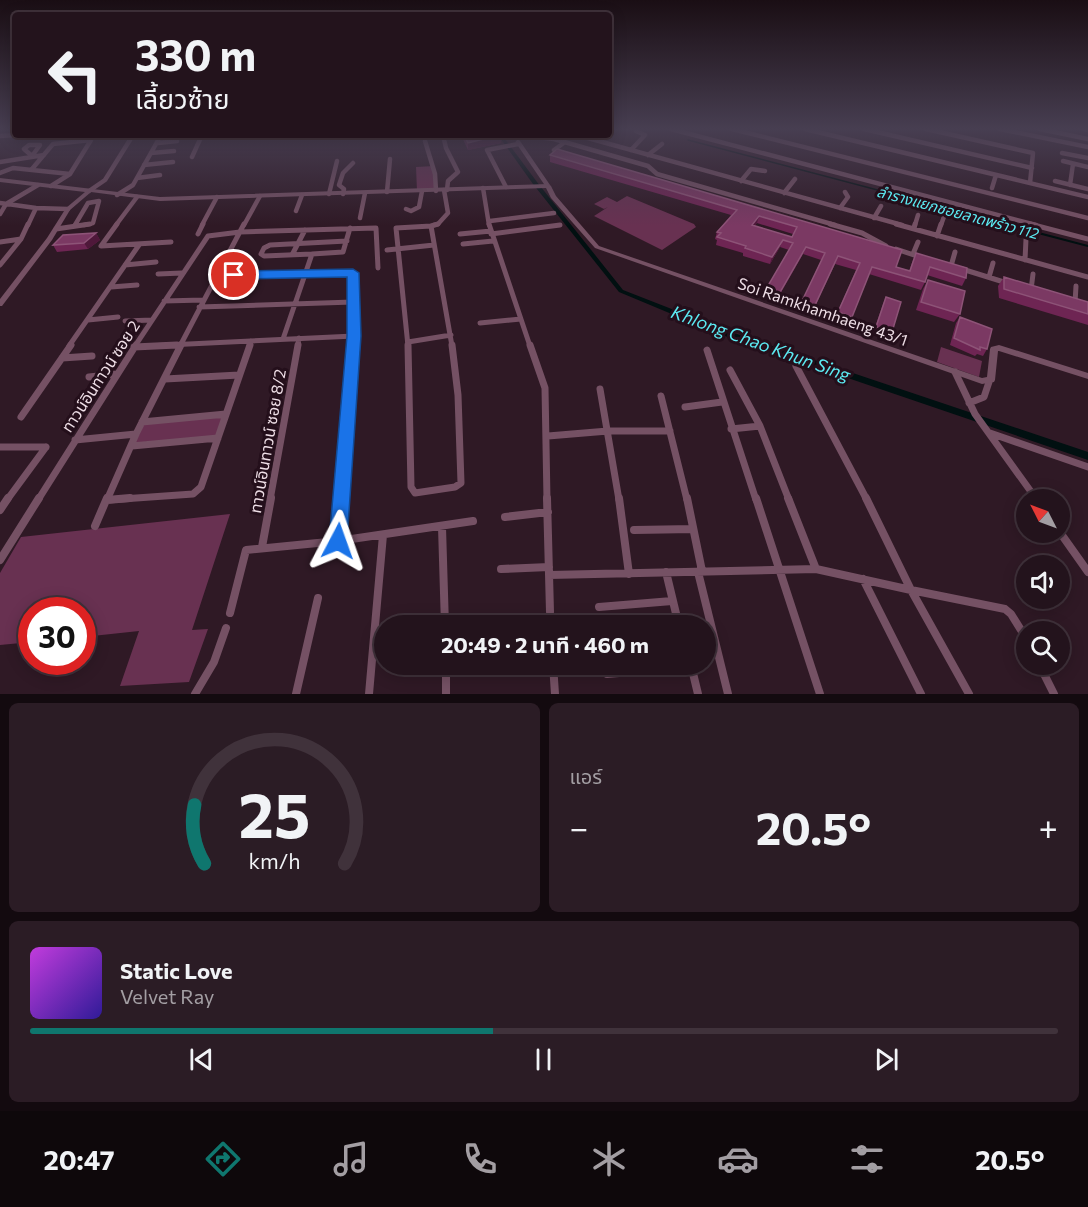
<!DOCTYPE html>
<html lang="th">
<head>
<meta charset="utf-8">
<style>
  body { margin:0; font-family:Commissioner,"Noto Sans Thai",sans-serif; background:#2b1c25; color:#f1f3f6; height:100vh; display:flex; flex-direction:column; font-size:22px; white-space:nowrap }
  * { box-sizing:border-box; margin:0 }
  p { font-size:20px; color:#a39ea3 }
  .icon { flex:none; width:33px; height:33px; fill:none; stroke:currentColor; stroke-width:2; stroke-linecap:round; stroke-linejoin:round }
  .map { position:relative; height:694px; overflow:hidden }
  .panel { display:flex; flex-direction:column; gap:9px; padding:9px; background:#130a0f; flex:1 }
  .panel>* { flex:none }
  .top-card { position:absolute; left:12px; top:12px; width:600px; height:126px; border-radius:6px; box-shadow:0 3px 15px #0003,0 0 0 2px #40323b; background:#23131c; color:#f1f3f6; overflow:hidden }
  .needle { width:39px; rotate:312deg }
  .buttons { position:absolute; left:1016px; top:489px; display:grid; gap:12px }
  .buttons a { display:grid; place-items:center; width:54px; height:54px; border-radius:50%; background:#23131c; box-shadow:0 3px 15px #0003,0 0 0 2px #40323b; font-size:30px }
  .speed { position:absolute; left:18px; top:597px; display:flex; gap:12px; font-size:30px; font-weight:700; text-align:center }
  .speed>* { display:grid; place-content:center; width:78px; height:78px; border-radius:50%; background:#23131c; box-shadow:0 3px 15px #0003,0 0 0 2px #40323b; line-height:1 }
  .speed .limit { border:9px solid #d22; background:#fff; color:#111 }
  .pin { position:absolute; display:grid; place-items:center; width:51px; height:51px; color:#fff; margin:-26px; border:3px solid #fff; border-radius:50%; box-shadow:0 2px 6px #0007 }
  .me { position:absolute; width:66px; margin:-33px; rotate:4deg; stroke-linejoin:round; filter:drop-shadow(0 0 4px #0008) }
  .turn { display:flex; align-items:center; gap:21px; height:126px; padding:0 24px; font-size:27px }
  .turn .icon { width:78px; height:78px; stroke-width:2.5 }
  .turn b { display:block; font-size:42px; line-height:51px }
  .big { font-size:45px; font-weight:700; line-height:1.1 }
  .panel .tile { flex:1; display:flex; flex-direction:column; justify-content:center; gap:9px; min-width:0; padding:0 21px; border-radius:9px; background:#2b1c25 }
  .panel .dial { align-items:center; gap:0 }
  .dial svg { height:156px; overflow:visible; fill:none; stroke:#40323b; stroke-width:7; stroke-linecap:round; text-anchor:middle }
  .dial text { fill:#f1f3f6; stroke:none }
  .song { display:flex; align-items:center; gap:18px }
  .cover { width:72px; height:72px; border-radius:9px; background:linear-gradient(135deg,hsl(290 70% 55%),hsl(250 70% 35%)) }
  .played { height:6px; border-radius:3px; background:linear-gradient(90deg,#0f766e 45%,#40323b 45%) }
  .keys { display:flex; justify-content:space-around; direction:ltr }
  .heat { display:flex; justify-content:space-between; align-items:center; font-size:33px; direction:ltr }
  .panel .tiles { flex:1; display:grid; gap:9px; grid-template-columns:1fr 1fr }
  .tile:last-child { grid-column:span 2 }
  .trip { position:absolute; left:374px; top:615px; width:342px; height:60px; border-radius:30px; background:#23131c; box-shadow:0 3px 15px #0003,0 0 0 2px #40323b; font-weight:700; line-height:60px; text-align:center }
  .dock { display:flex; height:96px; justify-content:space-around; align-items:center; background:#0e080b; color:#a39ea3 }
  .dock .icon { width:42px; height:42px }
  .dock .current { color:#0f766e }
  .dock b { font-size:27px; color:#f1f3f6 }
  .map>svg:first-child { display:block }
</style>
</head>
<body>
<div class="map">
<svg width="1088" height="694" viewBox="0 0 1088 694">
  <rect width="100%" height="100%" fill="#2f1925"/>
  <path fill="#683151" d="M 434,166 L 436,191 L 417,191 L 416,167 Z
    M 627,196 L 694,224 L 696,227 L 662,250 L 594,216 L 608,207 L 604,209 L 594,204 L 607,197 L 617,202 Z
    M 941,347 L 982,361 L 979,377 L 937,362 Z
    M 224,416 L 217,436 L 133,443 L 142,424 Z
    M 230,514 L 192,630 L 208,629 L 189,682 L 120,686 L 139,631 L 83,637 L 82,610 L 32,610 L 31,642 L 0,645 L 0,573 L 21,537 Z"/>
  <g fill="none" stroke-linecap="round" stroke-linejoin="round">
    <path stroke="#011011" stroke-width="1.5" d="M 688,140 L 1010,225"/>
    <path stroke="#011011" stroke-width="2" d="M 1004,224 L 1088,246"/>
    <path fill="#011011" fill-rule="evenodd" d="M 498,135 L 502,135 L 537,182 L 623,290 L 728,331 L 1088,452 L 1088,460 L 722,335 L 619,292 L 533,184 Z"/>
    <path stroke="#755164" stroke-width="4.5" d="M 671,129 L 1036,225
      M 732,129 L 1088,218
      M 805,129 L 1088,197
      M 864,129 L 1032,168
      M 926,129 L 1033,153 L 1030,183
      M 1000,129 L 1088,147
      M 1040,129 L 1088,139
      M 1084,129 L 1088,130
      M 443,135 L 446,148 L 458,172 L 448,181 L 447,190
      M 519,135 L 554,139 L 648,166 L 657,174 L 835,225
      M 577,135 L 902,225
      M 0,136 L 15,135
      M 202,136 L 219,135
      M 425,141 L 435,174 L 436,191
      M 518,142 L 548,186
      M 158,143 L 177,141
      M 29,145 L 40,145 L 32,156 L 24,149 Z
      M 554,150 L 565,142
      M 631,150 L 645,135 L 636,131
      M 151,153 L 174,151
      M 1062,153 L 1088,158
      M 648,155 L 662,144
      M 192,157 L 202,135
      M 1063,161 L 1088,167
      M 0,162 L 44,155
      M 144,165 L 173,162
      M 32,169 L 53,144 L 91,140 L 70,174 L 51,186
      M 0,173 L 13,168 L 70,174
      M 137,178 L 160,175
      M 741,181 L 751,169 L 765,171
      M 1055,181 L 1088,189
      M 1070,185 L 1073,164
      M 506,187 L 487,150 L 518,144
      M 483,188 L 489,225
      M 992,188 L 996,175
      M 89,191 L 105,180 L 133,135
      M 387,192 L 390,159
      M 784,193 L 795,179
      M 329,194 L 337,161
      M 343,194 L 344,189 L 339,185 L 343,173 L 353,163
      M 117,195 L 133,185 L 161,135
      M 0,203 L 36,208 L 68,209
      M 840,208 L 848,197 L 845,192
      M 406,209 L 411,211 L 419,207 L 422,191
      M 296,211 L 302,195
      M 0,214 L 6,204 L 38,185
      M 360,218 L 365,193
      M 874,218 L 881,206
      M 490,221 L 554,213
      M 28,225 L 36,208
      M 75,225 L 88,203 L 99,201 L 93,223 L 84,225
      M 116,225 L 137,197
      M 202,225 L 217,197
      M 244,225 L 260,196
      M 434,225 L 438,224 L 448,213 L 444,190
      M 915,225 L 918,215
      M 941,225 L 946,211"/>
    <path stroke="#755164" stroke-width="5" d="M 117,224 L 101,246 L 171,242
      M 489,224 L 530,346
      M 830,224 L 862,233 L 886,246
      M 896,224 L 1088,277
      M 1030,224 L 1088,239
      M 75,226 L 76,224
      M 431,226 L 452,346
      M 431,226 L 438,224
      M 56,229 L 90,224
      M 914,229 L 915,224
      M 198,234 L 203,224
      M 460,234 L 491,231
      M 491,234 L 560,225
      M 937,236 L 941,224
      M 0,242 L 21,239
      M 463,244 L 493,241
      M 896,249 L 923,258
      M 387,250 L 434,245
      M 312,254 L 264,256 L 261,254 L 264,248 L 270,245 L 347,241
      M 913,254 L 918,242
      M 292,255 L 305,230
      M 1025,260 L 1026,239
      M 0,265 L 21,239 L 28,224
      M 125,265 L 156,262
      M 951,266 L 955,252
      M 962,269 L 1007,283
      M 158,274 L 182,273
      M 215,276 L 353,273 L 353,346
      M 989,277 L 993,263
      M 111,287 L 137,285
      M 1031,290 L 1033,274
      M 164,301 L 203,300
      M 1075,303 L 1076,286
      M 199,307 L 353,302
      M 88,320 L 118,317
      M 125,321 L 152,320
      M 480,323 L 521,319
      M 283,339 L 312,254 L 343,252 L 350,228
      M 408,342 L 451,335
      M 69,346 L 139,245
      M 135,346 L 208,236 L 240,232 L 376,228 L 378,268
      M 147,346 L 354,336
      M 180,346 L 244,224
      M 249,346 L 251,341
      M 298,346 L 299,338
      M 408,346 L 396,228 L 431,226"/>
    <path stroke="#755164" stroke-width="7" d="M 408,345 L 411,487 L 415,493 L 455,487 L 461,483 L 458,395 L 452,345
      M 530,345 L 545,388 L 547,500
      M 134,347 L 177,345
      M 707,350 L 756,500
      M 62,358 L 92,356
      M 796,366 L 867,500
      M 730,370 L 760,426 L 789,500
      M 955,372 L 975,414 L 1037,500
      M 89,377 L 117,374
      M 165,379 L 239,375
      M 600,389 L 619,500
      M 661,396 L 687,500
      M 969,403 L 984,397 L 989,382
      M 685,407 L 722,402
      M 21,417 L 71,345
      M 142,422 L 226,414
      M 731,429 L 760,426
      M 990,433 L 1088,467
      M 548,436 L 608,431 L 670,431
      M 75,440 L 136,434
      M 132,446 L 218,438
      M 0,447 L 46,447
      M 7,500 L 46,447
      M 38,500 L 136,345
      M 107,500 L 136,434 L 181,345
      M 108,500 L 193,494 L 201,487 L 250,345
      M 270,500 L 298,345
      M 341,500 L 353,345"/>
    <path stroke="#755164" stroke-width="8" d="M 547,498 L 550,612
      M 619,498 L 629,574
      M 687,498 L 702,571
      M 756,498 L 820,694
      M 788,498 L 816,569
      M 866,498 L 911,590 L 1005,609 L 1011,614 L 1026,638
      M 107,500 L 130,498
      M 0,510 L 8,498
      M 505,517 L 548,512
      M 95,526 L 107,498
      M 442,527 L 445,626
      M 634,530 L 693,529
      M 1059,531 L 1088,572
      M 338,541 L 341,498
      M 262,547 L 271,498
      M 0,560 L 39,498
      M 501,569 L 549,567
      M 666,572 L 679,626
      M 698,572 L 728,694
      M 549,575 L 816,569 L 911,590 L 969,694
      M 863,579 L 921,694
      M 599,607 L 672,601
      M 230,613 L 246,550 L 338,541 L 473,521
      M 446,664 L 446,694
      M 553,664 L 555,694
      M 1039,664 L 1054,694
      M 691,665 L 698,694
      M 607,674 L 691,667
      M 195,694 L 214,662 L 226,628
      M 296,694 L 318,598
      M 369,694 L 383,535"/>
    <path fill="#755164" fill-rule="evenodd" d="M 0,178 L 160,197 L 548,184 L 551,186 L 556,196 L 599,246 L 982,378 L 987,377 L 990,349 L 991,347 L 999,345 L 1088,373 L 1088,379 L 999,351 L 998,351 L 995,380 L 994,382 L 982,384 L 595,248 L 551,198 L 546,188 L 160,201 L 91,192 L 70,210 L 52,240 L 2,306 L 0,306 L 0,299 L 47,238 L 66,208 L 85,192 L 0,182 Z"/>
  </g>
  <path fill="#6e2553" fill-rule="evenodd" d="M 461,135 L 500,135 L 501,143 L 468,150 Z
    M 550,155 L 902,250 L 896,267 L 909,271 L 913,260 L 916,253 L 966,278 L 962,286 L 927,275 L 925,282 L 921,290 L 869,274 L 849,325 L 834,320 L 856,270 L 835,264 L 812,313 L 799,308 L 821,260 L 803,254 L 776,301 L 764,296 L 766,289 L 789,250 L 780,247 L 770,264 L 743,256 L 743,253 L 716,245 L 717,240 L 715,239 L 717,232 L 731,215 L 550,162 ZM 757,223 L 793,234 L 792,237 L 754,226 Z
    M 96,233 L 100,240 L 88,249 L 57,252 L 53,245 Z
    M 1004,277 L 1088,302 L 1088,325 L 999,298 L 998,286 Z
    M 928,280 L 960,314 L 954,322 L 916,310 L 923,289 Z
    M 886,297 L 892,332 L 888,338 L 873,333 L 883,304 Z
    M 960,317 L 987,349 L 983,356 L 977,354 L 975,356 L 950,345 L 956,323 Z"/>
  <path fill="#4f183a" d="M 500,135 L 501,143 L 468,150 L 468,143 Z
    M 759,216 L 757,223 L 750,232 L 752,225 Z
    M 96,233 L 100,240 L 88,249 L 84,243 Z
    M 783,240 L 780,247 L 770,264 L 772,257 Z
    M 806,247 L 803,254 L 776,301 L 779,294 Z"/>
  <path fill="#7b3963" stroke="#8d5377" stroke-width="1.5" fill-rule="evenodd" d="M 464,135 L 500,135 L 468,143 Z
    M 557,149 L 902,250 L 896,267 L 910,271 L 916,253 L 967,268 L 966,278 L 930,267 L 925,282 L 872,267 L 852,317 L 838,312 L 860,263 L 838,256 L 815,305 L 802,301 L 825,253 L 806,247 L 779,294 L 766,289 L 793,243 L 783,240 L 772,257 L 745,248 L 746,246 L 717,237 L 721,233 L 717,232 L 737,210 L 550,155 ZM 759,216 L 797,227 L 792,237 L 752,225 Z
    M 96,233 L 84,243 L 53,245 L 63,235 Z
    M 1004,277 L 1088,302 L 1088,314 L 1004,289 Z
    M 928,280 L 965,291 L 960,314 L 921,302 Z
    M 886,297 L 901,302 L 892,332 L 876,327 Z
    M 960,317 L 992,329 L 987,349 L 980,347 L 980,350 L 954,338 Z"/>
  <linearGradient id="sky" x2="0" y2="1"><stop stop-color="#1a0e14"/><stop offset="0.57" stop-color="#473e51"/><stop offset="1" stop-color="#473e51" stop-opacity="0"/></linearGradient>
  <rect width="1088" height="226" fill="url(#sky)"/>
  <path fill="#1a73e8" stroke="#114b97" stroke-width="1.5" d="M 353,269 L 359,273 L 361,336 L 347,541 L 344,547 L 338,550 L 331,547 L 329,541 L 347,336 L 347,277 L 234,279 L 228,275 L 234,271 Z"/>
  <g text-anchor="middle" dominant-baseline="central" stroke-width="6" stroke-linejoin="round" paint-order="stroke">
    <g font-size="15" font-style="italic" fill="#5ceaf2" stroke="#240f1b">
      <text transform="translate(958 212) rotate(15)">ลำรางแยกซอยลาดพร้าว 112</text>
    </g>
    <g font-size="16" fill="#eedee6" stroke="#240f1b">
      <text transform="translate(823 311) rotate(19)">Soi Ramkhamhaeng 43/1</text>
      <text transform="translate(100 376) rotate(-57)">ทาวน์อินทาวน์ ซอย 2</text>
      <text transform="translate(267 441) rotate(-80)">ทาวน์อินทาวน์ ซอย 8/2</text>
    </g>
    <g font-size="18" font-style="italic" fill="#5ceaf2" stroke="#240f1b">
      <text transform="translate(761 343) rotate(20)">Khlong Chao Khun Sing</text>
    </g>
  </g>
</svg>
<div class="buttons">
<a><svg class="needle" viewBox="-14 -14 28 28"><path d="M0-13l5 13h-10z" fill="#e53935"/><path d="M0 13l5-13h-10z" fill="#a39ea3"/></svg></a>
<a><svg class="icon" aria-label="sound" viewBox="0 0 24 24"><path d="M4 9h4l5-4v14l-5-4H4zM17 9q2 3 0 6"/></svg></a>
<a><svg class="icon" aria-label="search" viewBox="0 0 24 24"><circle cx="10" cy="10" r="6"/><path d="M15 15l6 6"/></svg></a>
</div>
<div class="speed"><div class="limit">30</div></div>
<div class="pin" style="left:234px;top:275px;background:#d93025"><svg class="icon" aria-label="arrive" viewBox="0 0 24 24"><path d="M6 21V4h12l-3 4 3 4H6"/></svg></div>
<svg class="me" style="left:338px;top:541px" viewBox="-20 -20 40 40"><path d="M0-17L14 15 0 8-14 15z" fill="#1a73e8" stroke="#fff" stroke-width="4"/></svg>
<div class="trip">20:49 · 2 นาที · 460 m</div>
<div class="top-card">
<div class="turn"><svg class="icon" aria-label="left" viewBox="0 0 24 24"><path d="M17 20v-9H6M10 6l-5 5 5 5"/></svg><div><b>330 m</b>เลี้ยวซ้าย</div></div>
</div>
</div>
<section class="panel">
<div class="tiles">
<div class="tile dial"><svg viewBox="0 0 100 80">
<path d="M14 69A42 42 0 1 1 86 69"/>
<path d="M14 69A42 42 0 0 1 9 39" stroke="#0f766e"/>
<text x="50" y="56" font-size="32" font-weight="700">25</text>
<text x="50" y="72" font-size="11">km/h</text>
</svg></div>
<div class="tile"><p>แอร์</p>
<div class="heat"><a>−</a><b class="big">20.5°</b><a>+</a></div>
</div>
<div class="tile">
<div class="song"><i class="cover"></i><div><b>Static Love</b><p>Velvet Ray</p></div></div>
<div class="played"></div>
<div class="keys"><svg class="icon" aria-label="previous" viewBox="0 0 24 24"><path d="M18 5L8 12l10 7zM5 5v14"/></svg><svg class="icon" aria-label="pause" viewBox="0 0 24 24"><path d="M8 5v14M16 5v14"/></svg><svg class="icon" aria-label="next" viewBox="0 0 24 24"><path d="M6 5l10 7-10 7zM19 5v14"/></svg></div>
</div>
</div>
</section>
<nav class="dock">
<b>20:47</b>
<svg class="icon current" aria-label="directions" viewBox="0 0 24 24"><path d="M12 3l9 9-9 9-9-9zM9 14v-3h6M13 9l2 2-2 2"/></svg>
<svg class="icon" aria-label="music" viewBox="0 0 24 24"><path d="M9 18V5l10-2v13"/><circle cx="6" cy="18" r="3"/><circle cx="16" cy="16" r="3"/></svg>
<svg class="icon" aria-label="phone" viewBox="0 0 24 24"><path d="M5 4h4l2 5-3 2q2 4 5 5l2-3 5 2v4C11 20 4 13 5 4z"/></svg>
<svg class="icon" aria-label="climate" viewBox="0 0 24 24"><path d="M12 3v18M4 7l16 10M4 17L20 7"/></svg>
<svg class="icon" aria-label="car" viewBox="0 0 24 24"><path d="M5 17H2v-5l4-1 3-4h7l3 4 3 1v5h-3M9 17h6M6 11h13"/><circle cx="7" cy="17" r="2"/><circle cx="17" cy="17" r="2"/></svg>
<svg class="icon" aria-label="filters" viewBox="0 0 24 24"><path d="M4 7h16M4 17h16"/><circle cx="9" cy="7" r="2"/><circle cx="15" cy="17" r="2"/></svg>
<b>20.5°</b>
</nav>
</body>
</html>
